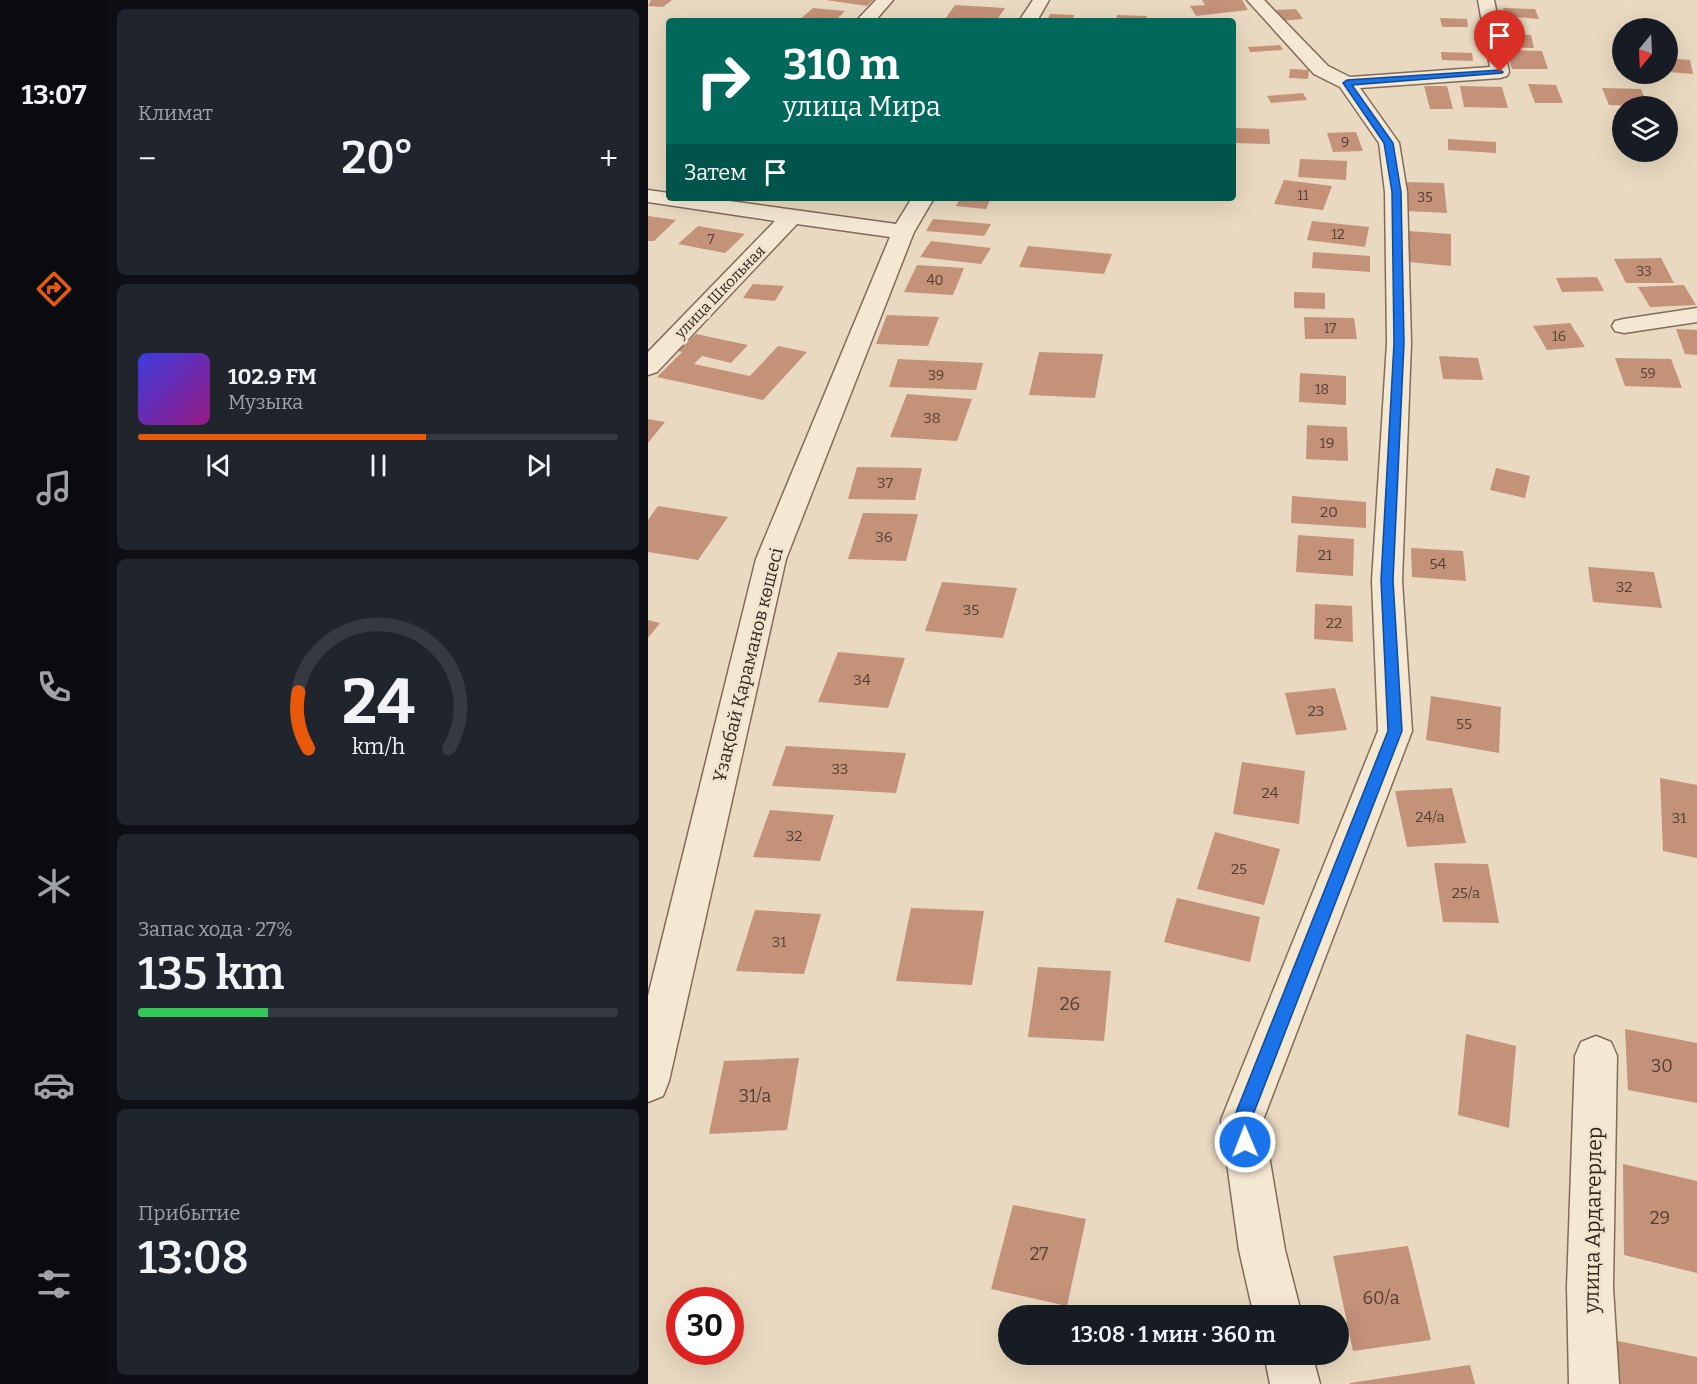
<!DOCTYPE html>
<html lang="ru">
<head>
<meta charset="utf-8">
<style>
  body { margin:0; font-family:Bitter,serif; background:#20242c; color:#f1f3f6; height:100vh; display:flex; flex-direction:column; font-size:22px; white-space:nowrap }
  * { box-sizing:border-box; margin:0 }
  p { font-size:20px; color:#9ea1a6 }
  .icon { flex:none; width:33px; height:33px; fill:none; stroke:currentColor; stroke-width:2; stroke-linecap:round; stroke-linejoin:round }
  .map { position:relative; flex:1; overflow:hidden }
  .panel { display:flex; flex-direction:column; gap:9px; padding:9px; background:#0d0f14; width:540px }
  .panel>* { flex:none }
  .top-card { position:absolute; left:18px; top:18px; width:570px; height:183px; border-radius:6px; box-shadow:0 6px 24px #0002; background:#00695c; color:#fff; overflow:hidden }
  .needle { width:39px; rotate:198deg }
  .fabs { position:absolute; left:964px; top:18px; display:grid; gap:12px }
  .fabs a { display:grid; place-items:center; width:66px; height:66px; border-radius:50%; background:#171b24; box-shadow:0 6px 24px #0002; font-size:30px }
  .speed { position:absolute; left:18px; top:1287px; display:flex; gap:12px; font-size:30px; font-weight:700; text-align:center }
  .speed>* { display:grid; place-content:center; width:78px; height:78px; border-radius:50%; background:#171b24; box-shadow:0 6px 24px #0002; line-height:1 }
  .speed .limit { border:9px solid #d22; background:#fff; color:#111 }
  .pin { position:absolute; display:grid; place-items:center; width:51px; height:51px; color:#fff; margin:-62px -26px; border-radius:50% 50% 50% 0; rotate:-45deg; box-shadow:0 0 6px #0007 }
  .pin .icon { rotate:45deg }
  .me { position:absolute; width:66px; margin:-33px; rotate:359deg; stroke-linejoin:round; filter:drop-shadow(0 0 4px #0008) }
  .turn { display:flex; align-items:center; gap:21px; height:126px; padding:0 18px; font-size:27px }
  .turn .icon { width:78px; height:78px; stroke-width:2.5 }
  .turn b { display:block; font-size:42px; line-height:51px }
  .then { display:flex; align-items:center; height:57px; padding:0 18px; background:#0003; gap:12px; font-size:22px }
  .big { font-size:45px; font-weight:600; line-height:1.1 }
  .panel .tile { flex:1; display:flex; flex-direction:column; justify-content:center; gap:9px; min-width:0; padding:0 21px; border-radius:9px; background:#20242c }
  .panel .dial { align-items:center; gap:0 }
  .dial svg { height:156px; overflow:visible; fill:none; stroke:#363941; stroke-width:7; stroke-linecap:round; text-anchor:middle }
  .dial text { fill:#f1f3f6; stroke:none }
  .song { display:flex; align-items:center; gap:18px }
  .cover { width:72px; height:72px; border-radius:9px; background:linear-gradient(135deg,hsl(240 70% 55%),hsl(310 70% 35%)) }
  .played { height:6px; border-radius:3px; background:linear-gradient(90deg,#ea580c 60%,#363941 60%) }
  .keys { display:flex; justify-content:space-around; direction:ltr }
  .heat { display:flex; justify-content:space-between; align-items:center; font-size:33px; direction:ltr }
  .charge { height:9px; border-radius:4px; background:linear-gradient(90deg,#34c759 27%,#363941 0) }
  .trip { position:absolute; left:350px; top:1305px; width:351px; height:60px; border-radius:30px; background:#171b24; box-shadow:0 6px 24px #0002; font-weight:600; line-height:60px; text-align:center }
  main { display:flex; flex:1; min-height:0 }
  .dock { display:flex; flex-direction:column; width:108px; justify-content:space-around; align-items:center; background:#090b0e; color:#9ea1a6 }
  .dock .icon { width:42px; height:42px }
  .dock .selected { color:#ea580c }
  .dock b { font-size:27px; color:#f1f3f6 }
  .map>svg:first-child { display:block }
</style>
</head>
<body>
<main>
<nav class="dock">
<b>13:07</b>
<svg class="icon selected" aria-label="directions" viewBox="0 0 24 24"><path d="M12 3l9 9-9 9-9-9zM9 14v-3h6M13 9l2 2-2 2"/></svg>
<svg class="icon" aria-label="music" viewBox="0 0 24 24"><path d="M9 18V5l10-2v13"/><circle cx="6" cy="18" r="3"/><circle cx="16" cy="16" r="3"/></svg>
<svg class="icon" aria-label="phone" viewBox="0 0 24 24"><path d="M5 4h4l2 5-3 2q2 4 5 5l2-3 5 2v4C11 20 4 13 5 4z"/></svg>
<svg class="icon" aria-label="climate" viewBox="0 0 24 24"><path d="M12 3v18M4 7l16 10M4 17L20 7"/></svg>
<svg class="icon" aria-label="car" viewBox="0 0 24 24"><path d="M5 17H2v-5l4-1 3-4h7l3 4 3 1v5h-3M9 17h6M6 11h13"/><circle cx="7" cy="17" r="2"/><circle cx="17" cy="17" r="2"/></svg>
<svg class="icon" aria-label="filters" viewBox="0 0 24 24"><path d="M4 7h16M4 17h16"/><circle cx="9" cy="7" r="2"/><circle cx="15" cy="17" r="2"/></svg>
</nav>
<section class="panel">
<div class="tile"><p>Климат</p>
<div class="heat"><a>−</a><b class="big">20°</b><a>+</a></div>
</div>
<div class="tile">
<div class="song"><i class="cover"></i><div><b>102.9 FM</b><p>Музыка</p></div></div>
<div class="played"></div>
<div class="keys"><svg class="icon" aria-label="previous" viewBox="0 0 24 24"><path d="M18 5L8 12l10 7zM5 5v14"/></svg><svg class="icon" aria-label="pause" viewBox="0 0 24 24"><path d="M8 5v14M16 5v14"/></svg><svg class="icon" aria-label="next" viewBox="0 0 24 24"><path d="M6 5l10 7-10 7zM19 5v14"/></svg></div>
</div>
<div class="tile dial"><svg viewBox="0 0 100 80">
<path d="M14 69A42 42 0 1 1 86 69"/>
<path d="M14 69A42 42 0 0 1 9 40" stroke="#ea580c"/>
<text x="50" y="56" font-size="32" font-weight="700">24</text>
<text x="50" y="72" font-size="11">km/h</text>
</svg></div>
<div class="tile"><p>Запас хода · 27%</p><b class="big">135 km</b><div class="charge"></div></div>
<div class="tile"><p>Прибытие</p><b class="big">13:08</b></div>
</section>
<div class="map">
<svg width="1049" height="1384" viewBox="0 0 1049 1384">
  <rect width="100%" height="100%" fill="#e9d9c0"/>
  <path fill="#c49179" d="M 3,0 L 24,0 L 15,7 L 0,6 Z
    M 178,0 L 225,0 L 219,6 Z
    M 554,0 L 594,0 L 600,10 L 548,16 L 542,6 L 557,5 Z
    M 307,5 L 357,8 L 348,21 L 297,19 Z
    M 165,8 L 197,11 L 187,21 L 150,21 Z
    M 855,8 L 887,9 L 891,19 L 857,16 Z
    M 648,9 L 655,19 L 633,21 L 626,10 Z
    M 402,14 L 426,15 L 424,21 L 399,21 Z
    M 469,15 L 499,16 L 498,21 L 468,21 Z
    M 792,18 L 819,19 L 820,27 L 794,27 Z
    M 852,34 L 883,35 L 886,48 L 854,47 Z
    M 632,45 L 635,50 L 602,52 L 600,47 Z
    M 858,50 L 894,51 L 900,69 L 864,69 Z
    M 793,52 L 824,53 L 825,61 L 794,60 Z
    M 1020,58 L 1042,60 L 1045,74 L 1020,72 Z
    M 642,69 L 661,70 L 660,79 L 641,78 Z
    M 880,84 L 908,85 L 915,103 L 887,103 Z
    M 776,86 L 799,86 L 805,109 L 782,109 Z
    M 812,86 L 854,87 L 860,108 L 816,107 Z
    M 954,88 L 993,89 L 1000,106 L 961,105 Z
    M 655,93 L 659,100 L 623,103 L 619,96 Z
    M 585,128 L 621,129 L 622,144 L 585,143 Z
    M 708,132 L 715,151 L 685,152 L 679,133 Z
    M 800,139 L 848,142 L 848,153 L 800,150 Z
    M 652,159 L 699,161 L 698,180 L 650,177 Z
    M 636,180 L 684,186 L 675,210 L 626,204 Z
    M 756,182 L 796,183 L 799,213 L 758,211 Z
    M 312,198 L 343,198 L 338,209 L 308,206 Z
    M 0,216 L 28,220 L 6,241 L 0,241 Z
    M 285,219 L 343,224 L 336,236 L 278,231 Z
    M 664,221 L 721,227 L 717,247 L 659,240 Z
    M 50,226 L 97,234 L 77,253 L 30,244 Z
    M 761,231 L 803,234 L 803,266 L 760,262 Z
    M 283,241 L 343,248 L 333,264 L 272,257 Z
    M 380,246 L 464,254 L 456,274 L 371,267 Z
    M 665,252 L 722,256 L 722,272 L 664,268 Z
    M 1013,258 L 1026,283 L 978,283 L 966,259 Z
    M 269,265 L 316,268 L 305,295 L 256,292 Z
    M 949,277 L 956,291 L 914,292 L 908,278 Z
    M 105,284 L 136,286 L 127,301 L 95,298 Z
    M 1036,285 L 1048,305 L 1002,307 L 990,287 Z
    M 646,292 L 677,293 L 677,309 L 646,308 Z
    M 239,315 L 291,317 L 280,346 L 228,344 Z
    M 656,317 L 706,318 L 709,339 L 657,339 Z
    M 922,323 L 937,347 L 899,350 L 885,326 Z
    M 1028,329 L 1049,330 L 1049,355 L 1037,354 Z
    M 48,334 L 100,345 L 83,363 L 54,356 L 46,364 L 102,376 L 130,346 L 159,352 L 115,400 L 9,377 L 34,352 L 30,351 Z
    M 391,352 L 455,354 L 447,398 L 381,395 Z
    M 791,356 L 830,358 L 835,380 L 795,379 Z
    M 967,358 L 1023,359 L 1034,388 L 977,386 Z
    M 250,359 L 335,363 L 328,390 L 241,387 Z
    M 652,373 L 698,376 L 698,405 L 651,402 Z
    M 259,394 L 324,399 L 309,441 L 242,437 Z
    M 0,419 L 17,422 L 0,443 Z
    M 659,425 L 699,427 L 700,461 L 658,459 Z
    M 209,467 L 274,468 L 267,500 L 200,499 Z
    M 848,468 L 882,476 L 877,498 L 842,490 Z
    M 644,496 L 718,502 L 718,528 L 643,523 Z
    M 10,506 L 80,517 L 50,560 L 0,552 L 0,520 Z
    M 215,513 L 270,514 L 258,561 L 200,559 Z
    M 650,535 L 706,539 L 705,576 L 648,572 Z
    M 763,548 L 815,551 L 818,581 L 764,577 Z
    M 940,567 L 1006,572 L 1014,608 L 945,602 Z
    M 294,582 L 369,588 L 355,638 L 277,631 Z
    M 667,604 L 704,606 L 705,642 L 666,639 Z
    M 0,620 L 12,623 L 0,638 Z
    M 190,652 L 257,658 L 240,708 L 170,702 Z
    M 687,688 L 699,730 L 648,735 L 637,693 Z
    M 783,696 L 853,707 L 851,753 L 778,740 Z
    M 138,746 L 258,753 L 248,793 L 124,786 Z
    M 594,762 L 657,771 L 651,824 L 585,814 Z
    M 1012,778 L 1049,785 L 1049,858 L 1015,851 Z
    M 804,788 L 818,843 L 759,847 L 747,791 Z
    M 122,810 L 186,815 L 172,861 L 105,857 Z
    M 567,832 L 632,849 L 616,905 L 549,889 Z
    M 786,863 L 840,864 L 851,923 L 795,922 Z
    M 529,898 L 612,917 L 602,962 L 516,942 Z
    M 263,908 L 336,911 L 324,985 L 248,981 Z
    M 107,910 L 173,914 L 156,974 L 88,971 Z
    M 390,967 L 463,971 L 456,1041 L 380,1037 Z
    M 977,1029 L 1049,1043 L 1049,1103 L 980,1090 Z
    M 818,1034 L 868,1046 L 861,1128 L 810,1115 Z
    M 151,1058 L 139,1130 L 61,1134 L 76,1061 Z
    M 975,1164 L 1049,1181 L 1049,1273 L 976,1255 Z
    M 365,1205 L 438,1219 L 419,1306 L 343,1289 Z
    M 760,1246 L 783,1340 L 705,1351 L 685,1256 Z
    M 965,1340 L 1049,1357 L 1049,1384 L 967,1384 Z
    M 822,1365 L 827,1384 L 702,1384 L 702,1383 Z"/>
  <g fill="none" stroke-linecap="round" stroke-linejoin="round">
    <g stroke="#816b5a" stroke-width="3">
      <path id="minor" d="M 228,0 L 245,0 L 227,21 L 208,21 Z
        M 385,0 L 401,0 L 389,21 L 371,21 Z
        M 599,0 L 616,0 L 680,66 L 702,77 L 842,67 L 830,0 L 846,0 L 861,72 L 859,76 L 852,78 L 712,88 L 751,143 L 759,192 L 763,343 L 754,581 L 764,731 L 615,1120 L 637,1250 L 654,1316 L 606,1316 L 591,1250 L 573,1120 L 730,731 L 724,581 L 739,343 L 737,192 L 731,143 L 692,87 L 666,74 Z
        M 0,190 L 21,193 L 21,198 L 60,198 L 248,224 L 264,198 L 286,198 L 266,232 L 138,559 L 21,1081 L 15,1096 L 0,1102 L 0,996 L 108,559 L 242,237 L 149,224 L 9,372 L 0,375 L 0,352 L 127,221 L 0,202 Z
        M 1049,308 L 1049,322 L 976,333 L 967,331 L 964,326 L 967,321 L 976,319 Z
        M 948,1036 L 963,1042 L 969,1056 L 965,1287 L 971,1384 L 921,1384 L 919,1287 L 927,1056 L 933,1042 Z
        M 616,1354 L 664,1354 L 672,1384 L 622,1384 Z"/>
    </g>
    <use href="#minor" fill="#f5e8d3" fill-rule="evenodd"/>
  </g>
  <path fill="#1a73e8" stroke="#114b97" stroke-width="1.5" d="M 852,70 L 855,72 L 854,73 L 704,85 L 745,143 L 753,192 L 756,343 L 745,580 L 754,731 L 603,1120 L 606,1142 L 603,1148 L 597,1151 L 591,1148 L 585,1120 L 740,731 L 733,580 L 746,343 L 744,192 L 736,143 L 695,83 L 699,80 Z"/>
  <g text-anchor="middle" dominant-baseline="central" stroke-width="6" stroke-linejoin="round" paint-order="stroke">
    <g font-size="14" fill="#564034">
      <text x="697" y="142">9</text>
      <text x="655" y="195">11</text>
      <text x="777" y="197">35</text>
      <text x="690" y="234">12</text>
      <text x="63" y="239">7</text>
      <text x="996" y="271">33</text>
      <text x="287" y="280">40</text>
      <text x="682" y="328">17</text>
      <text x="911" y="336">16</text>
      <text x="1000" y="373">59</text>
      <text x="288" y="375">39</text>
      <text x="674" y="389">18</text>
    </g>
    <g font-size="15" fill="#32251d" stroke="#f1e4cf">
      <text transform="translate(72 292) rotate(-46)">улица Школьная</text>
    </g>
    <g font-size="15" fill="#564034">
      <text x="284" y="418">38</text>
      <text x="679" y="443">19</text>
      <text x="237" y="483">37</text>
      <text x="681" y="512">20</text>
      <text x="236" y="537">36</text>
      <text x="677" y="555">21</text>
      <text x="790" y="564">54</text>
      <text x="976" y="587">32</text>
      <text x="323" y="610">35</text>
      <text x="686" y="623">22</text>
      <text x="214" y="680">34</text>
      <text x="668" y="711">23</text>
      <text x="816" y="724">55</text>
      <text x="192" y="769">33</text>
      <text x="622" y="793">24</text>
      <text x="782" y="817">24/а</text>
      <text x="1031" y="818">31</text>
      <text x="146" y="836">32</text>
      <text x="591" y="869">25</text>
      <text x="818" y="893">25/а</text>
      <text x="131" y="942">31</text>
    </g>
    <g font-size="18" fill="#32251d" stroke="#f1e4cf">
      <text transform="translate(100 665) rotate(-76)">Ұзақбай Қараманов көшесі</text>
    </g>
    <g font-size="18" fill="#564034">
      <text x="422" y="1004">26</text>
      <text x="1014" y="1066">30</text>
      <text x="107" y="1096">31/а</text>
      <text x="1012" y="1218">29</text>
      <text x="391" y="1254">27</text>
      <text x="733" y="1298">60/а</text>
    </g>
    <g font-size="21" fill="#32251d" stroke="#f1e4cf">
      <text transform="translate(945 1220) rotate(-89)">улица Ардагерлер</text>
    </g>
  </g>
</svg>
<div class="fabs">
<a><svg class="needle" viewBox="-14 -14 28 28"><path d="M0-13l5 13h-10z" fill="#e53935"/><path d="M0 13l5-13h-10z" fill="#9ea1a6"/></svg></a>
<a><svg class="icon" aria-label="layers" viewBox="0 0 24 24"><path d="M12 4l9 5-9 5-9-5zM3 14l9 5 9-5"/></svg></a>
</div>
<div class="speed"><div class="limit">30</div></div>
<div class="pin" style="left:852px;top:72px;background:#d93025"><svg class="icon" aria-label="arrive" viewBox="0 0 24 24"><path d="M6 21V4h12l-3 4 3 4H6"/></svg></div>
<svg class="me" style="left:597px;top:1142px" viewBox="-20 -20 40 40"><circle r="17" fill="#1a73e8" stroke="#fff" stroke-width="3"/><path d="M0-11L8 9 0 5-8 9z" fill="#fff"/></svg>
<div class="trip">13:08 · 1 мин · 360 m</div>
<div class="top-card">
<div class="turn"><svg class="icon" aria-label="right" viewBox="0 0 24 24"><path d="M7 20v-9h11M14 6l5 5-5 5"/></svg><div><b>310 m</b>улица Мира</div></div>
<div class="then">Затем<svg class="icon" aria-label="arrive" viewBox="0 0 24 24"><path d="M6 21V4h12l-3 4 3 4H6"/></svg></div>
</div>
</div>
</main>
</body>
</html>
